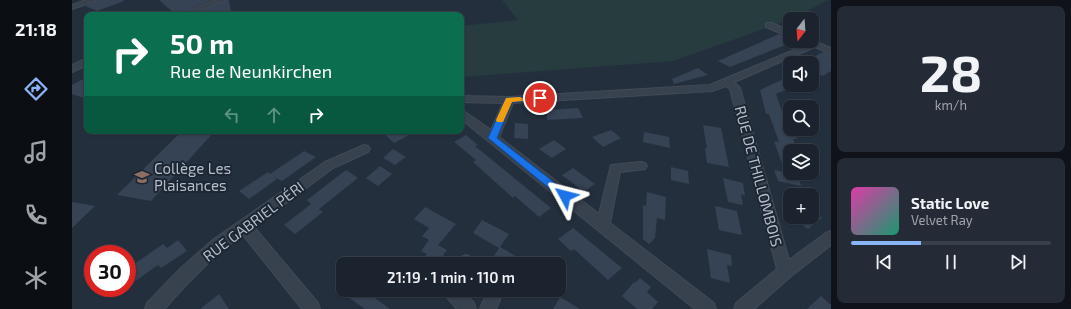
<!DOCTYPE html>
<html lang="fr">
<head>
<meta charset="utf-8">
<style>
  body { margin:0; font-family:"Exo 2",sans-serif; background:#242b36; color:#f1f3f6; height:100vh; display:flex; flex-direction:column; font-size:15px; white-space:nowrap }
  * { box-sizing:border-box; margin:0 }
  p { font-size:13px; color:#a0a4aa }
  .icon { flex:none; width:22px; height:22px; fill:none; stroke:currentColor; stroke-width:2; stroke-linecap:round; stroke-linejoin:round }
  .map { position:relative; flex:1; overflow:hidden }
  .sheet { display:flex; flex-direction:column; gap:6px; padding:6px; background:#0f1319; width:240px }
  .sheet>* { flex:none }
  .guide { position:absolute; left:12px; top:12px; width:380px; height:122px; border-radius:8px; box-shadow:0 1px 3px #0004,0 0 0 1px #39404a; background:#0b6e4f; color:#fff; overflow:hidden }
  .needle { width:26px; rotate:197deg }
  .buttons { position:absolute; left:711px; top:12px; display:grid; gap:8px }
  .buttons a { display:grid; place-items:center; width:36px; height:36px; border-radius:8px; background:#1b232e; box-shadow:0 1px 3px #0004,0 0 0 1px #39404a; font-size:20px }
  .speed { position:absolute; left:12px; top:245px; display:flex; gap:8px; font-size:20px; font-weight:700; text-align:center }
  .speed>* { display:grid; place-content:center; width:52px; height:52px; border-radius:50%; background:#1b232e; box-shadow:0 1px 3px #0004,0 0 0 1px #39404a; line-height:1 }
  .speed .limit { border:6px solid #d22; background:#fff; color:#111 }
  .pin { position:absolute; display:grid; place-items:center; width:34px; height:34px; color:#fff; margin:-17px; border:2px solid #fff; border-radius:50%; box-shadow:0 1px 4px #0007 }
  .me { position:absolute; width:44px; margin:-22px; rotate:308deg; stroke-linejoin:round; filter:drop-shadow(0 0 3px #0008) }
  .turn { display:flex; align-items:center; gap:14px; height:84px; padding:0 20px; font-size:18px }
  .turn .icon { width:52px; height:52px; stroke-width:2.5 }
  .turn b { display:block; font-size:28px; line-height:34px }
  .lanes { display:flex; align-items:center; height:38px; padding:0 20px; background:#0003; justify-content:center; gap:20px; direction:ltr }
  .lanes .off { opacity:.35 }
  .sheet .card { flex:1; display:flex; flex-direction:column; justify-content:center; gap:6px; min-width:0; padding:0 14px; border-radius:8px; background:#242b36 }
  .sheet .dial { align-items:center; gap:0 }
  .dial b { font-size:52px; line-height:1 }
  .song { display:flex; align-items:center; gap:12px }
  .cover { width:48px; height:48px; border-radius:6px; background:linear-gradient(135deg,hsl(320 70% 55%),hsl(160 70% 35%)) }
  .played { height:4px; border-radius:2px; background:linear-gradient(90deg,#8ab4f8 35%,#39404a 35%) }
  .keys { display:flex; justify-content:space-around; direction:ltr }
  .trip { position:absolute; left:264px; top:257px; width:230px; height:40px; border-radius:8px; background:#1b232e; box-shadow:0 1px 3px #0004,0 0 0 1px #39404a; font-weight:600; line-height:40px; text-align:center }
  main { display:flex; flex:1; min-height:0 }
  .dock { display:flex; flex-direction:column; width:72px; justify-content:space-around; align-items:center; background:#0b0e12; color:#a0a4aa }
  .dock .icon { width:28px; height:28px }
  .dock .current { color:#8ab4f8 }
  .dock b { font-size:18px; color:#f1f3f6 }
  .map>svg:first-child { display:block }
</style>
</head>
<body>
<main>
<nav class="dock">
<b>21:18</b>
<svg class="icon current" aria-label="directions" viewBox="0 0 24 24"><path d="M12 3l9 9-9 9-9-9zM9 14v-3h6M13 9l2 2-2 2"/></svg>
<svg class="icon" aria-label="music" viewBox="0 0 24 24"><path d="M9 18V5l10-2v13"/><circle cx="6" cy="18" r="3"/><circle cx="16" cy="16" r="3"/></svg>
<svg class="icon" aria-label="phone" viewBox="0 0 24 24"><path d="M5 4h4l2 5-3 2q2 4 5 5l2-3 5 2v4C11 20 4 13 5 4z"/></svg>
<svg class="icon" aria-label="climate" viewBox="0 0 24 24"><path d="M12 3v18M4 7l16 10M4 17L20 7"/></svg>
</nav>
<div class="map">
<svg width="759" height="309" viewBox="0 0 759 309">
  <rect width="100%" height="100%" fill="#242f3e"/>
  <path fill="#263c3f" d="M 430,0 L 756,0 L 720,19 L 601,61 L 389,77 L 389,26 L 446,20 Z"/>
  <path fill="#364354" d="M 27,0 L 51,0 L 52,1 L 25,11 L 13,6 Z
    M 87,0 L 140,0 L 103,14 Z
    M 157,0 L 159,12 L 151,15 L 119,15 Z
    M 707,34 L 718,38 L 718,43 L 658,67 L 646,61 Z
    M 751,52 L 759,55 L 759,71 L 751,76 L 746,74 L 740,77 L 740,61 L 744,59 L 740,58 Z
    M 626,68 L 636,75 L 602,84 L 600,79 Z
    M 718,76 L 718,88 L 704,94 L 714,123 L 718,124 L 718,129 L 720,129 L 725,139 L 721,139 L 726,151 L 718,151 L 718,173 L 725,174 L 729,186 L 706,181 L 702,170 L 713,172 L 702,141 L 707,142 L 697,114 L 694,114 L 688,90 Z
    M 15,77 L 15,99 L 0,94 L 0,85 Z
    M 506,108 L 511,118 L 475,120 L 475,110 Z
    M 443,123 L 456,124 L 456,139 L 442,138 Z
    M 631,125 L 649,128 L 657,167 L 635,163 L 633,148 L 635,149 Z
    M 539,130 L 549,138 L 531,147 L 520,137 Z
    M 110,131 L 143,131 L 79,201 L 45,195 Z
    M 309,131 L 345,131 L 322,143 Z
    M 572,132 L 597,137 L 598,148 L 571,142 Z
    M 394,135 L 406,145 L 403,146 L 479,208 L 467,217 L 443,196 L 441,198 L 401,162 L 404,160 L 382,142 Z
    M 482,140 L 494,149 L 480,158 L 467,149 Z
    M 321,149 L 334,157 L 323,165 L 311,158 Z
    M 232,151 L 244,157 L 210,181 L 202,177 L 205,179 L 177,199 L 167,191 L 196,172 L 198,174 Z
    M 308,166 L 320,174 L 306,186 L 294,178 Z
    M 599,167 L 616,171 L 617,184 L 599,180 Z
    M 501,168 L 523,184 L 512,192 L 490,175 Z
    M 274,170 L 286,178 L 247,209 L 251,212 L 223,234 L 212,225 L 239,204 L 235,200 Z
    M 651,178 L 671,183 L 673,196 L 669,194 L 671,205 L 656,202 Z
    M 575,192 L 594,197 L 593,220 L 585,218 L 583,238 L 577,244 L 571,239 L 571,205 L 574,206 Z
    M 0,202 L 23,206 L 0,228 Z
    M 643,206 L 665,211 L 670,235 L 647,230 Z
    M 353,207 L 384,224 L 366,245 L 375,250 L 371,255 L 376,258 L 372,264 L 347,264 L 355,254 L 349,251 L 357,240 L 350,236 L 357,228 L 342,219 Z
    M 719,217 L 751,217 L 736,229 Z
    M 410,220 L 437,234 L 428,247 L 457,264 L 417,264 L 427,248 L 401,233 Z
    M 501,228 L 528,250 L 550,268 L 536,280 L 502,249 L 499,251 L 486,239 Z
    M 106,240 L 115,251 L 89,268 L 86,265 L 55,287 L 55,269 L 91,244 L 95,248 Z
    M 635,249 L 659,255 L 660,266 L 655,265 L 658,283 L 639,278 Z
    M 568,278 L 579,287 L 575,292 L 586,302 L 580,309 L 565,309 L 550,296 L 562,282 L 563,283 Z
    M 266,290 L 305,290 L 300,296 L 318,309 L 293,309 Z
    M 147,294 L 157,309 L 128,309 Z
    M 749,296 L 759,305 L 759,309 L 735,309 Z
    M 488,297 L 508,309 L 481,309 Z"/>
  <g fill="none" stroke-linecap="round" stroke-linejoin="round">
    <g stroke="#414a57" stroke-width="2">
      <path id="street" d="M 14,0 L 26,0 L 0,9 L 0,5 Z
        M 144,0 L 155,0 L 115,15 L 104,15 Z
        M 694,23 L 700,23 L 718,31 L 718,37 L 694,27 Z
        M 740,40 L 759,48 L 759,54 L 743,47 L 662,82 L 668,88 L 717,260 L 754,233 L 759,231 L 759,245 L 718,277 L 682,309 L 662,309 L 664,303 L 705,269 L 658,89 L 654,86 L 640,91 L 441,103 L 427,137 L 527,214 L 539,165 L 569,162 L 573,163 L 575,166 L 573,169 L 548,172 L 538,223 L 642,303 L 644,309 L 623,309 L 389,119 L 389,111 L 393,112 L 419,130 L 431,103 L 389,102 L 389,96 L 437,97 L 638,85 L 736,44 L 734,41 Z
        M 15,58 L 15,65 L 0,72 L 0,65 Z
        M 292,145 L 296,146 L 298,149 L 296,152 L 261,168 L 182,227 L 246,303 L 248,309 L 230,309 L 171,235 C 141,255 117,282 92,309 L 73,309 L 75,303 L 109,268 L 142,239 L 253,162 Z
        M 394,255 L 403,259 L 406,264 L 382,264 L 385,259 Z
        M 371,290 L 390,290 L 402,303 L 404,309 L 385,309 L 373,295 Z
        M 416,290 L 432,290 L 424,309 L 408,309 Z"/>
    </g>
    <use href="#street" fill="#38414e" fill-rule="evenodd"/>
  </g>
  <path fill="#1a73e8" stroke="#114b97" d="M 468,96 L 472,98 L 471,100 L 440,102 L 425,138 L 496,193 L 498,196 L 496,198 L 489,198 L 416,138 L 434,98 Z"/>
  <path fill="#f59e0b" d="M 448,97 L 452,99 L 451,101 L 440,102 L 431,122 L 425,122 L 424,120 L 434,98 Z"/>
  <defs>
    <g id="school-bare" transform="scale(1.2)"><path d="M0-5L7-2L0 1L-7-2ZM-4 1L0 2.5L4 1V4Q0 6-4 4Z" fill="#8d6e63" stroke="#1d2633" stroke-width="2.5" paint-order="stroke"/></g>
  </defs>
  <g fill-rule="evenodd">
    <use href="#school-bare" x="70" y="177"/>
  </g>
  <g text-anchor="middle" dominant-baseline="central" stroke-width="4" stroke-linejoin="round" paint-order="stroke">
    <g font-size="15" fill="#b4bcc9" stroke="#1d2633" text-anchor="start">
      <text x="82" y="168">Collège Les<tspan x="82" dy="17">Plaisances</tspan></text>
    </g>
    <g font-size="15" fill="#b4bcc9" stroke="#1d2633">
      <text transform="translate(687 176) rotate(75)">RUE DE THILLOMBOIS</text>
      <text transform="translate(181 221) rotate(-37)">RUE GABRIEL PÉRI</text>
    </g>
  </g>
</svg>
<div class="buttons">
<a><svg class="needle" viewBox="-14 -14 28 28"><path d="M0-13l5 13h-10z" fill="#e53935"/><path d="M0 13l5-13h-10z" fill="#a0a4aa"/></svg></a>
<a><svg class="icon" aria-label="sound" viewBox="0 0 24 24"><path d="M4 9h4l5-4v14l-5-4H4zM17 9q2 3 0 6"/></svg></a>
<a><svg class="icon" aria-label="search" viewBox="0 0 24 24"><circle cx="10" cy="10" r="6"/><path d="M15 15l6 6"/></svg></a>
<a><svg class="icon" aria-label="layers" viewBox="0 0 24 24"><path d="M12 4l9 5-9 5-9-5zM3 14l9 5 9-5"/></svg></a>
<a>+</a>
</div>
<div class="speed"><div class="limit">30</div></div>
<div class="pin" style="left:468px;top:98px;background:#d93025"><svg class="icon" aria-label="arrive" viewBox="0 0 24 24"><path d="M6 21V4h12l-3 4 3 4H6"/></svg></div>
<svg class="me" style="left:493px;top:196px" viewBox="-20 -20 40 40"><path d="M0-17L14 15 0 8-14 15z" fill="#1a73e8" stroke="#fff" stroke-width="4"/></svg>
<div class="trip">21:19 · 1 min · 110 m</div>
<div class="guide">
<div class="turn"><svg class="icon" aria-label="right" viewBox="0 0 24 24"><path d="M7 20v-9h11M14 6l5 5-5 5"/></svg><div><b>50 m</b>Rue de Neunkirchen</div></div>
<div class="lanes"><svg class="icon off" aria-label="left" viewBox="0 0 24 24"><path d="M17 20v-9H6M10 6l-5 5 5 5"/></svg><svg class="icon off" aria-label="ahead" viewBox="0 0 24 24"><path d="M12 20V5M6 11l6-6 6 6"/></svg><svg class="icon" aria-label="right" viewBox="0 0 24 24"><path d="M7 20v-9h11M14 6l5 5-5 5"/></svg></div>
</div>
</div>
<section class="sheet">
<div class="card dial"><b>28</b><p>km/h</p></div>
<div class="card">
<div class="song"><i class="cover"></i><div><b>Static Love</b><p>Velvet Ray</p></div></div>
<div class="played"></div>
<div class="keys"><svg class="icon" aria-label="previous" viewBox="0 0 24 24"><path d="M18 5L8 12l10 7zM5 5v14"/></svg><svg class="icon" aria-label="pause" viewBox="0 0 24 24"><path d="M8 5v14M16 5v14"/></svg><svg class="icon" aria-label="next" viewBox="0 0 24 24"><path d="M6 5l10 7-10 7zM19 5v14"/></svg></div>
</div>
</section>
</main>
</body>
</html>
